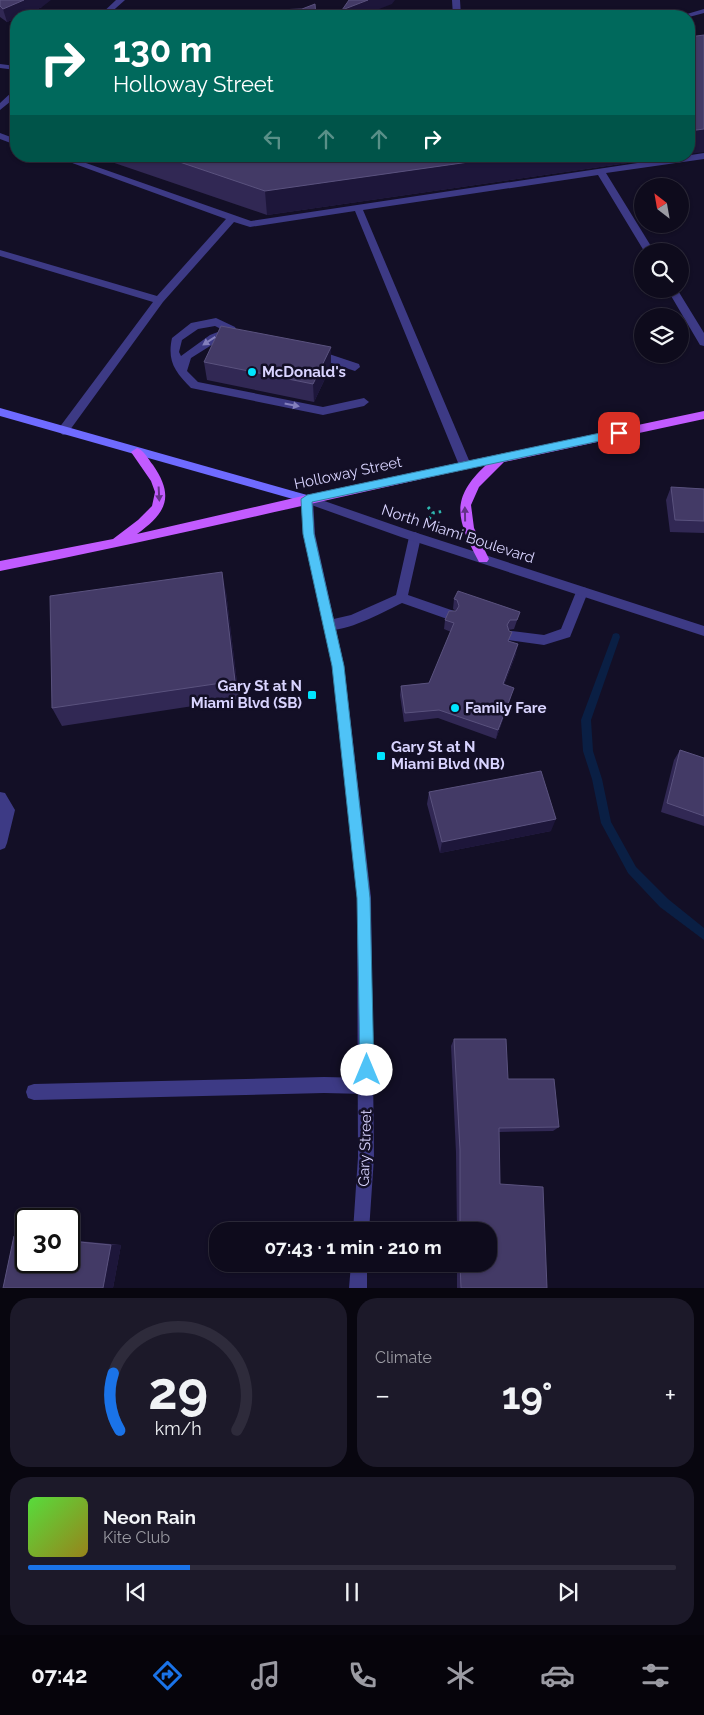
<!DOCTYPE html>
<html lang="en">
<head>
<meta charset="utf-8">
<style>
  body { margin:0; font-family:Raleway,sans-serif; background:#1c1929; color:#f1f3f6; height:100vh; display:flex; flex-direction:column; font-size:19px; white-space:nowrap }
  * { box-sizing:border-box; margin:0 }
  p { font-size:16px; color:#9b9ba3 }
  .icon { flex:none; width:28px; height:28px; fill:none; stroke:currentColor; stroke-width:2; stroke-linecap:round; stroke-linejoin:round }
  .map { position:relative; height:1288px; overflow:hidden }
  .side { display:flex; flex-direction:column; gap:10px; padding:10px; background:#08060f; flex:1 }
  .side>* { flex:none }
  .banner { position:absolute; left:10px; top:10px; width:685px; height:152px; border-radius:20px; box-shadow:0 1px 4px #0004,0 0 0 1px #2e2b3b; background:#00695c; color:#fff; overflow:hidden }
  .needle { width:32px; rotate:329deg }
  .buttons { position:absolute; left:634px; top:178px; display:grid; gap:10px }
  .buttons a { display:grid; place-items:center; width:55px; height:55px; border-radius:50%; background:#0e0b1c; box-shadow:0 1px 4px #0004,0 0 0 1px #2e2b3b; font-size:25px }
  .speed { position:absolute; left:15px; top:1208px; display:flex; gap:10px; font-size:25px; font-weight:700; text-align:center }
  .speed>* { display:grid; place-content:center; width:65px; height:65px; border-radius:50%; background:#0e0b1c; box-shadow:0 1px 4px #0004,0 0 0 1px #2e2b3b; line-height:1 }
  .speed .limit { border:2px solid #111; border-radius:8px; background:#fff; color:#111 }
  .pin { position:absolute; display:grid; place-items:center; width:42px; height:42px; color:#fff; margin:-21px; border-radius:10px; box-shadow:0 2px 8px #0006 }
  .me { position:absolute; width:55px; margin:-28px; rotate:0deg; stroke-linejoin:round; filter:drop-shadow(0 0 4px #0008) }
  .turn { display:flex; align-items:center; gap:18px; height:105px; padding:0 20px; font-size:22px }
  .turn .icon { width:65px; height:65px; stroke-width:2.5 }
  .turn b { display:block; font-size:35px; line-height:42px }
  .lanes { display:flex; align-items:center; height:48px; padding:0 20px; background:#0003; justify-content:center; gap:25px; direction:ltr }
  .lanes .off { opacity:.35 }
  .big { font-size:38px; font-weight:700; line-height:1.1 }
  .side .card { flex:1; display:flex; flex-direction:column; justify-content:center; gap:8px; min-width:0; padding:0 18px; border-radius:20px; background:#1c1929 }
  .side .dial { align-items:center; gap:0 }
  .dial svg { height:130px; overflow:visible; fill:none; stroke:#2e2b3b; stroke-width:7; stroke-linecap:round; text-anchor:middle }
  .dial text { fill:#f1f3f6; stroke:none }
  .song { display:flex; align-items:center; gap:15px }
  .cover { width:60px; height:60px; border-radius:8px; background:linear-gradient(135deg,hsl(110 70% 55%),hsl(50 70% 35%)) }
  .played { height:5px; border-radius:2px; background:linear-gradient(90deg,#1a73e8 25%,#2e2b3b 25%) }
  .keys { display:flex; justify-content:space-around; direction:ltr }
  .heat { display:flex; justify-content:space-between; align-items:center; font-size:28px; direction:ltr }
  .side .tiles { flex:1; display:grid; gap:10px; grid-template-columns:1fr 1fr }
  .card:last-child { grid-column:span 2 }
  .trip { position:absolute; left:209px; top:1222px; width:288px; height:50px; border-radius:20px; background:#0e0b1c; box-shadow:0 1px 4px #0004,0 0 0 1px #2e2b3b; font-weight:700; line-height:50px; text-align:center }
  .tabs { display:flex; height:80px; justify-content:space-around; align-items:center; background:#06040b; color:#9b9ba3 }
  .tabs .icon { width:35px; height:35px }
  .tabs .current { color:#1a73e8 }
  .tabs b { font-size:22px; color:#f1f3f6 }
  .map>svg:first-child { display:block }
</style>
</head>
<body>
<div class="map">
<svg width="704" height="1288" viewBox="0 0 704 1288">
  <rect width="100%" height="100%" fill="#130f26"/>
  <g fill="none" stroke-linecap="round" stroke-linejoin="round">
    <path fill="#0a1f44" fill-rule="evenodd" d="M 616,633 L 619,634 L 620,637 L 591,720 L 593,751 L 602,779 L 611,822 L 636,867 L 668,899 L 704,928 L 704,940 L 660,907 L 628,873 L 601,823 L 592,779 L 583,751 L 581,720 L 612,637 L 613,634 Z"/>
    <path stroke="#2fb8b0" stroke-width="3" stroke-dasharray="2.5 4" stroke-linecap="butt" d="M 428,507 L 433,513
      M 429,519 L 433,513 L 445,511"/>
    <path fill="#3d3a85" fill-rule="evenodd" d="M 0,133 L 16,139 L 16,145 L 0,139 Z
      M 704,153 L 704,159 L 606,173 L 654,251 L 644,251 L 598,175 L 363,210 L 471,465 L 465,469 L 459,465 L 355,211 L 250,227 L 234,222 L 163,302 L 67,434 L 63,435 L 58,431 L 59,428 L 153,302 L 0,256 L 0,250 L 157,296 L 226,219 L 53,156 L 66,156 L 251,221 Z
      M 667,289 L 677,289 L 704,333 L 704,346 L 700,345 Z
      M 216,318 L 235,327 L 237,331 L 236,334 L 218,341 L 191,358 L 187,371 L 198,382 L 323,407 L 364,398 L 369,402 L 364,406 L 323,415 L 191,388 C 175,372 167,361 172,338 L 191,323 ZM 215,326 L 223,330 L 210,335 L 181,356 L 179,352 L 182,340 L 198,329 Z
      M 317,350 L 359,364 L 360,367 L 355,371 L 313,357 L 312,354 L 313,351 Z
      M 415,532 L 419,534 L 421,537 L 408,595 L 454,611 L 456,615 L 454,619 L 450,620 L 402,603 C 385,611 342,635 325,629 L 323,625 L 325,621 L 351,615 L 396,595 L 409,537 L 411,534 Z
      M 582,587 L 586,588 L 588,592 L 570,637 L 544,645 L 508,640 L 506,636 L 508,632 L 512,631 L 544,635 L 561,629 L 576,592 L 578,588 Z
      M 0,792 L 5,793 L 15,810 L 7,843 L 5,848 L 0,850 Z
      M 324,1077 L 366,1078 L 372,1080 L 374,1086 L 372,1092 L 366,1094 L 324,1093 L 34,1100 L 28,1098 L 26,1092 L 28,1086 L 34,1084 Z"/>
    <path fill="#3d3a85" fill-rule="evenodd" d="M 116,0 L 125,0 L 107,16 L 99,16 Z
      M 452,0 L 460,0 L 461,16 L 453,16 Z
      M 704,9 L 704,13 L 689,17 L 680,16 Z
      M 0,64 L 16,66 L 16,70 L 0,68 Z
      M 13,91 L 16,91 L 16,97 L 0,110 L 0,103 Z
      M 307,495 L 313,499 L 315,534 L 344,665 L 371,897 L 374,1157 L 369,1231 L 353,1231 L 358,1157 L 357,897 L 332,665 L 303,534 L 301,499 Z
      M 351,1264 L 367,1264 L 367,1288 L 349,1288 Z"/>
    <path fill="#3d3a85" fill-rule="evenodd" d="M 307,495 L 408,530 L 704,626 L 704,636 L 401,537 L 303,502 L 301,499 Z"/>
    <path fill="#6f6bff" fill-rule="evenodd" d="M 0,408 L 307,495 L 313,499 L 307,503 L 0,416 Z"/>
    <path fill="#c25bff" fill-rule="evenodd" d="M 704,411 L 704,419 L 504,462 L 479,487 L 471,505 L 474,528 L 489,559 L 487,562 L 479,562 C 458,522 448,500 486,465 C 324,500 163,539 0,571 L 0,561 L 113,539 L 138,520 L 152,506 L 155,492 L 151,481 L 131,452 L 137,448 C 144,450 148,459 153,465 C 175,497 166,513 137,534 L 307,495 Z"/>
  </g>
  <path fill="#312854" d="M 0,0 L 42,7 L 7,22 L 0,17 Z
    M 94,156 L 676,156 L 267,215 Z
    M 204,362 L 331,366 L 314,402 L 207,380 Z
    M 671,487 L 704,489 L 704,533 L 670,532 L 666,500 Z
    M 226,592 L 239,699 L 62,726 L 52,708 Z
    M 454,599 L 520,612 L 514,629 L 508,630 L 509,641 L 516,654 L 504,685 L 511,697 L 496,739 L 438,718 L 404,722 L 400,695 L 401,686 L 429,683 L 451,632 L 444,629 L 445,620 L 456,611 L 453,609 Z
    M 680,750 L 704,758 L 704,826 L 661,812 L 674,760 Z
    M 429,792 L 551,831 L 440,853 L 427,804 Z
    M 454,1039 L 508,1079 L 559,1127 L 553,1131 L 499,1132 L 500,1184 L 547,1288 L 457,1288 L 457,1264 L 488,1264 L 488,1231 L 457,1231 L 456,1153 L 451,1046 Z
    M 14,1236 L 26,1236 L 26,1261 L 69,1261 L 69,1240 L 121,1245 L 113,1288 L 3,1288 Z"/>
  <path fill="#1d163a" d="M 24,0 L 51,0 L 42,7 L 21,16 L 16,16 L 16,18 L 7,22 L 3,9 Z
    M 368,0 L 395,0 L 392,4 L 361,16 L 342,16 L 342,10 Z
    M 704,129 L 704,152 L 689,154 L 689,131 Z
    M 511,156 L 676,156 L 267,215 L 265,191 Z
    M 331,347 L 331,366 L 314,402 L 313,384 Z
    M 222,572 L 226,592 L 239,699 L 235,681 Z
    M 518,644 L 516,654 L 500,694 L 503,684 Z
    M 514,688 L 511,697 L 496,739 L 498,730 Z
    M 556,819 L 551,831 L 440,853 L 442,842 Z
    M 111,1245 L 121,1245 L 113,1288 L 103,1288 Z"/>
  <path fill="#433a66" stroke="#5a527e" d="M 0,0 L 24,0 L 3,9 L 0,6 Z
    M 349,0 L 368,0 L 342,10 Z
    M 315,4 L 316,16 L 250,16 L 250,11 L 302,9 Z
    M 704,35 L 704,129 L 689,131 L 689,37 Z
    M 162,156 L 511,156 L 265,191 Z
    M 221,326 L 331,347 L 313,384 L 204,362 Z
    M 671,487 L 704,489 L 704,521 L 675,520 Z
    M 222,572 L 235,681 L 52,708 L 50,596 Z
    M 458,591 L 520,612 L 517,620 L 510,620 L 507,625 L 509,631 L 512,632 L 508,641 L 518,644 L 503,684 L 514,688 L 498,730 L 439,710 L 405,713 L 401,686 L 429,683 L 454,623 L 445,620 L 449,611 L 456,611 L 459,606 L 457,600 L 454,599 Z
    M 680,750 L 704,758 L 704,816 L 667,803 Z
    M 541,771 L 556,819 L 442,842 L 429,792 Z
    M 454,1039 L 506,1039 L 508,1079 L 554,1079 L 559,1127 L 499,1128 L 500,1184 L 543,1187 L 547,1288 L 461,1288 L 460,1264 L 488,1264 L 488,1231 L 460,1231 L 460,1150 Z
    M 14,1236 L 26,1237 L 26,1261 L 69,1261 L 69,1241 L 111,1245 L 103,1288 L 3,1288 Z"/>
  <defs><path id="oneway-solid" d="M-6-.8H1V-3.2L6.5 0L1 3.2V.8H-6Z" transform="scale(1.25)"/></defs>
  <g fill="#837fbc">
    <use href="#oneway-solid" transform="translate(209 341) rotate(147)"/>
    <use href="#oneway-solid" transform="translate(292 405) rotate(11)"/>
  </g>
  <g fill="#623188">
    <use href="#oneway-solid" transform="translate(159 494) rotate(87)"/>
    <use href="#oneway-solid" transform="translate(465 514) rotate(-91)"/>
  </g>
  <path fill="#4fc3f7" stroke="#337fa1" d="M 619,429 L 623,430 L 623,436 L 312,502 L 314,534 L 344,666 L 370,898 L 374,1070 L 372,1075 L 367,1077 L 362,1075 L 360,1070 L 357,898 L 332,666 L 303,534 L 301,499 L 307,495 Z"/>
  <g fill="#00e5ff" stroke="#130f26" stroke-width="2">
    <circle cx="252" cy="372" r="5"/>
    <rect x="307" y="690" width="10" height="10" rx="2.5"/>
    <circle cx="455" cy="708" r="5"/>
    <rect x="376" y="751" width="10" height="10" rx="2.5"/>
  </g>
  <g text-anchor="middle" dominant-baseline="central" stroke-width="5" stroke-linejoin="round" paint-order="stroke">
    <g font-size="15" font-weight="bold" fill="#d9d4ff" stroke="#130f26" text-anchor="start">
      <text x="262" y="372">McDonald's</text>
      <text x="302" y="686" text-anchor="end">Gary St at N<tspan x="302" dy="17">Miami Blvd (SB)</tspan></text>
      <text x="465" y="708">Family Fare</text>
      <text x="391" y="747">Gary St at N<tspan x="391" dy="17">Miami Blvd (NB)</tspan></text>
    </g>
    <g font-size="15" fill="#d9d4ff" stroke="#130f26">
      <text transform="translate(348 473) rotate(-12)">Holloway Street</text>
      <text transform="translate(458 534) rotate(18)">North Miami Boulevard</text>
      <text transform="translate(365 1148) rotate(-88)">Gary Street</text>
    </g>
  </g>
</svg>
<div class="buttons">
<a><svg class="needle" viewBox="-14 -14 28 28"><path d="M0-13l5 13h-10z" fill="#e53935"/><path d="M0 13l5-13h-10z" fill="#9b9ba3"/></svg></a>
<a><svg class="icon" aria-label="search" viewBox="0 0 24 24"><circle cx="10" cy="10" r="6"/><path d="M15 15l6 6"/></svg></a>
<a><svg class="icon" aria-label="layers" viewBox="0 0 24 24"><path d="M12 4l9 5-9 5-9-5zM3 14l9 5 9-5"/></svg></a>
</div>
<div class="speed"><div class="limit">30</div></div>
<div class="pin" style="left:619px;top:433px;background:#d93025"><svg class="icon" aria-label="arrive" viewBox="0 0 24 24"><path d="M6 21V4h12l-3 4 3 4H6"/></svg></div>
<svg class="me" style="left:367px;top:1070px" viewBox="-20 -20 40 40"><circle r="19" fill="#fff"/><path d="M0-13L10 11 0 6-10 11z" fill="#4fc3f7"/></svg>
<div class="trip">07:43 · 1 min · 210 m</div>
<div class="banner">
<div class="turn"><svg class="icon" aria-label="right" viewBox="0 0 24 24"><path d="M7 20v-9h11M14 6l5 5-5 5"/></svg><div><b>130 m</b>Holloway Street</div></div>
<div class="lanes"><svg class="icon off" aria-label="left" viewBox="0 0 24 24"><path d="M17 20v-9H6M10 6l-5 5 5 5"/></svg><svg class="icon off" aria-label="ahead" viewBox="0 0 24 24"><path d="M12 20V5M6 11l6-6 6 6"/></svg><svg class="icon off" aria-label="ahead" viewBox="0 0 24 24"><path d="M12 20V5M6 11l6-6 6 6"/></svg><svg class="icon" aria-label="right" viewBox="0 0 24 24"><path d="M7 20v-9h11M14 6l5 5-5 5"/></svg></div>
</div>
</div>
<section class="side">
<div class="tiles">
<div class="card dial"><svg viewBox="0 0 100 80">
<path d="M14 69A42 42 0 1 1 86 69"/>
<path d="M14 69A42 42 0 0 1 10 34" stroke="#1a73e8"/>
<text x="50" y="56" font-size="32" font-weight="700">29</text>
<text x="50" y="72" font-size="11">km/h</text>
</svg></div>
<div class="card"><p>Climate</p>
<div class="heat"><a>−</a><b class="big">19°</b><a>+</a></div>
</div>
<div class="card">
<div class="song"><i class="cover"></i><div><b>Neon Rain</b><p>Kite Club</p></div></div>
<div class="played"></div>
<div class="keys"><svg class="icon" aria-label="previous" viewBox="0 0 24 24"><path d="M18 5L8 12l10 7zM5 5v14"/></svg><svg class="icon" aria-label="pause" viewBox="0 0 24 24"><path d="M8 5v14M16 5v14"/></svg><svg class="icon" aria-label="next" viewBox="0 0 24 24"><path d="M6 5l10 7-10 7zM19 5v14"/></svg></div>
</div>
</div>
</section>
<nav class="tabs">
<b>07:42</b>
<svg class="icon current" aria-label="directions" viewBox="0 0 24 24"><path d="M12 3l9 9-9 9-9-9zM9 14v-3h6M13 9l2 2-2 2"/></svg>
<svg class="icon" aria-label="music" viewBox="0 0 24 24"><path d="M9 18V5l10-2v13"/><circle cx="6" cy="18" r="3"/><circle cx="16" cy="16" r="3"/></svg>
<svg class="icon" aria-label="phone" viewBox="0 0 24 24"><path d="M5 4h4l2 5-3 2q2 4 5 5l2-3 5 2v4C11 20 4 13 5 4z"/></svg>
<svg class="icon" aria-label="climate" viewBox="0 0 24 24"><path d="M12 3v18M4 7l16 10M4 17L20 7"/></svg>
<svg class="icon" aria-label="car" viewBox="0 0 24 24"><path d="M5 17H2v-5l4-1 3-4h7l3 4 3 1v5h-3M9 17h6M6 11h13"/><circle cx="7" cy="17" r="2"/><circle cx="17" cy="17" r="2"/></svg>
<svg class="icon" aria-label="filters" viewBox="0 0 24 24"><path d="M4 7h16M4 17h16"/><circle cx="9" cy="7" r="2"/><circle cx="15" cy="17" r="2"/></svg>
</nav>
</body>
</html>
